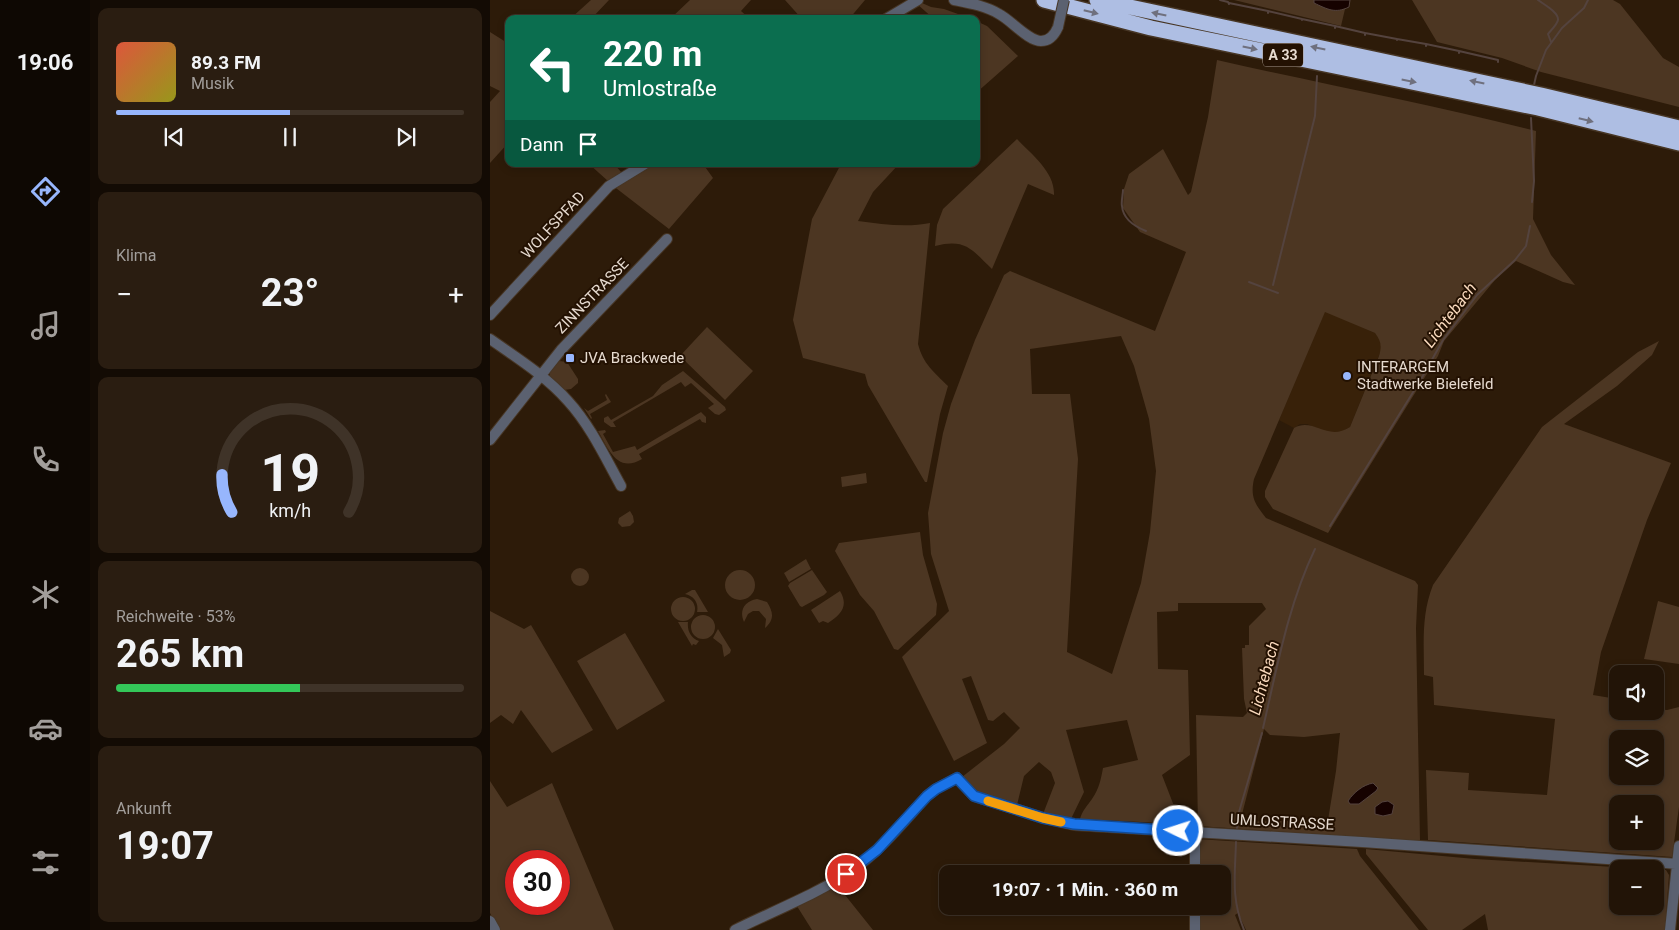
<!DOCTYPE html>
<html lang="de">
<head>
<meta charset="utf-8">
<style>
  body { margin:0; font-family:Roboto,sans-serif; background:#2a1d11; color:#f1f3f6; height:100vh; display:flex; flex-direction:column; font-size:19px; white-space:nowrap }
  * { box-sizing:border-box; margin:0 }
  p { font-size:16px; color:#a29e9b }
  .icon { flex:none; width:28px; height:28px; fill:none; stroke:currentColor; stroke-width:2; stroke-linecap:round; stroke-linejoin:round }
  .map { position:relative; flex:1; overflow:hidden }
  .drawer { display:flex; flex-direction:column; gap:8px; padding:8px; background:#130b04; width:400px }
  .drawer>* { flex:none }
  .hud { position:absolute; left:15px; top:15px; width:475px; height:152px; border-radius:10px; box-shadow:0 2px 8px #0003,0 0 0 1px #3f3328; background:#0b6e4f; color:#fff; overflow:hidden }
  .controls { position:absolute; left:1119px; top:665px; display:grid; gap:10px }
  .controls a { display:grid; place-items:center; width:55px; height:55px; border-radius:10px; background:#221407; box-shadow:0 2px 8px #0003,0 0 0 1px #3f3328; font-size:25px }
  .speed { position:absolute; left:15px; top:850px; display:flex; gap:10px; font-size:25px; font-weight:700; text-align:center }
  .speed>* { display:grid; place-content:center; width:65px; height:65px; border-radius:50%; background:#221407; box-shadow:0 2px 8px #0003,0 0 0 1px #3f3328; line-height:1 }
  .speed .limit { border:8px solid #d22; background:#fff; color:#111 }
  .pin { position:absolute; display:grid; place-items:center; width:42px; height:42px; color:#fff; margin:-21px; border:2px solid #fff; border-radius:50%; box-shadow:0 1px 5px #0007 }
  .me { position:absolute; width:55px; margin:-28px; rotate:274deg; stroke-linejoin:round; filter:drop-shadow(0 0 4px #0008) }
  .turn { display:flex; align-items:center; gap:18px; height:105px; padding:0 15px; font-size:22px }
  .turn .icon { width:65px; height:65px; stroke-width:2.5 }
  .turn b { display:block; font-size:35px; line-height:42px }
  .then { display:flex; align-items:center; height:48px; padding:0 15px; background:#0003; gap:10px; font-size:19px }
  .big { font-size:38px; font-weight:700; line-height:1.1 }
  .drawer .widget { flex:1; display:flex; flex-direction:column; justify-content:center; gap:8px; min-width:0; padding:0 18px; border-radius:10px; background:#2a1d11 }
  .drawer .dial { align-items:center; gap:0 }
  .dial svg { height:130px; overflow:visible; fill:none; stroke:#3f3328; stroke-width:7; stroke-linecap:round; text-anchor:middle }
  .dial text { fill:#f1f3f6; stroke:none }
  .song { display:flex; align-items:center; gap:15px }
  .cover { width:60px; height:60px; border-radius:8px; background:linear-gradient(135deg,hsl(10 70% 55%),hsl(60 70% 35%)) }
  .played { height:5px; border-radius:2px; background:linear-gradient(90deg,#97b6fd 50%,#3f3328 50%) }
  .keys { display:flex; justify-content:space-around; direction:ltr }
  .heat { display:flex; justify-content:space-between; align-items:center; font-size:28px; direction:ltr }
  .charge { height:8px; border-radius:4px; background:linear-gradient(90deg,#34c759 53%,#3f3328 0) }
  .trip { position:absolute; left:449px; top:865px; width:292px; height:50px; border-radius:10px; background:#221407; box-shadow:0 2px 8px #0003,0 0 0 1px #3f3328; font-weight:700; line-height:50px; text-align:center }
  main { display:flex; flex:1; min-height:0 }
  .tabs { display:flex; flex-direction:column; width:90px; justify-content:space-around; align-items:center; background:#0e0803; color:#a29e9b }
  .tabs .icon { width:35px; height:35px }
  .tabs .on { color:#97b6fd }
  .tabs b { font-size:22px; color:#f1f3f6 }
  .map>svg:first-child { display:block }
</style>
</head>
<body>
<main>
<nav class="tabs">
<b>19:06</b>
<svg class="icon on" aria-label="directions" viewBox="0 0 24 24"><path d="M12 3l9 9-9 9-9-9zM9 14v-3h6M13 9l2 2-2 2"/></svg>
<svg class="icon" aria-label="music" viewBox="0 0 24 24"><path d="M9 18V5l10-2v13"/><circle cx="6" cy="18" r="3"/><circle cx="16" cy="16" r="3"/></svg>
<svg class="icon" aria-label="phone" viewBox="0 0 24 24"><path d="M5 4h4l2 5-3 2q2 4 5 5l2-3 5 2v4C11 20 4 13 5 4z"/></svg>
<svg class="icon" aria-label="climate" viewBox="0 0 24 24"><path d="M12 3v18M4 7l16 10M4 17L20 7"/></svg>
<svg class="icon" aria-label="car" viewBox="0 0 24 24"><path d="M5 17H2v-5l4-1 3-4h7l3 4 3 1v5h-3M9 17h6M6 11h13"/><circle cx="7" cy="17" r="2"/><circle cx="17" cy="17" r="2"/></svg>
<svg class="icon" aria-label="filters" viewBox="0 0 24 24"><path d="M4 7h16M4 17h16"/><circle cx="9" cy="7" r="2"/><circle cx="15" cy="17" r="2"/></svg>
</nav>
<section class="drawer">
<div class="widget">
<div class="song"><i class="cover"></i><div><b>89.3 FM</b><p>Musik</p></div></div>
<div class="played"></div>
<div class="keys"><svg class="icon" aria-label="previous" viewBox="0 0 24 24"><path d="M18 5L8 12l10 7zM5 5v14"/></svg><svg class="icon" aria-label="pause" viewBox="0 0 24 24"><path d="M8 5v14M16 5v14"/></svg><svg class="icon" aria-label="next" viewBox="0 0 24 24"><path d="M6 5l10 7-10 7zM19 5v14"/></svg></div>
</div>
<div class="widget"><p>Klima</p>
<div class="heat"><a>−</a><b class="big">23°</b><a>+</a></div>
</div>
<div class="widget dial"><svg viewBox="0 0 100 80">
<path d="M14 69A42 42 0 1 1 86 69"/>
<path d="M14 69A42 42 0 0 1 8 46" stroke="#97b6fd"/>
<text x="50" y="56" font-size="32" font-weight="700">19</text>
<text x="50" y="72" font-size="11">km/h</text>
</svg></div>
<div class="widget"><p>Reichweite · 53%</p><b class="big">265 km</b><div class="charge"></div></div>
<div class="widget"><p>Ankunft</p><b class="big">19:07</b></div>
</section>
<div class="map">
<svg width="1189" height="930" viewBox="0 0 1189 930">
  <rect width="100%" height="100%" fill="#2d1b09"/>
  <path fill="#382109" d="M 835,311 L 885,333 L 890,340 L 892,348 L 860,427 L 853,431 L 846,433 L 836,432 L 817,424 L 810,424 L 804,428 L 789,420 Z"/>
  <path fill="#4c3622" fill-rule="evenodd" d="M 101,0 L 119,0 L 101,19 L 80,19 Z
    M 200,0 L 261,0 L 251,11 L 260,19 L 180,19 Z
    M 295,0 L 375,0 L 359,19 L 312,19 Z
    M 744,0 L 860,0 L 859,7 L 855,9 L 851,26 Z
    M 922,0 L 1123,0 L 1130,4 L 1173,58 L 1189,67 L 1189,107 L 1051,72 L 1012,58 L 947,42 Z
    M 432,3 L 441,7 L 454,9 L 482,19 L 444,19 L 427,4 Z
    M 486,21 L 497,26 L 528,56 L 486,93 Z
    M 0,32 L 19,44 L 19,142 L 0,163 L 0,102 L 10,91 L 0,86 Z
    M 727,60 C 833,84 940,104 1046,131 L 1043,219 L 1061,255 L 1085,285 L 1073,282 L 1026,261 L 1005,280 L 954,341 L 948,356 L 838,533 L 783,509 L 775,497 L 775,491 L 804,428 C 824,417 837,442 860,427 L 889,356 C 892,346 891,341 885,333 L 835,312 L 764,479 C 760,497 765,504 776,518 L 925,581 L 928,585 L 926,628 L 930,841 L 708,826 L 706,715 L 753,717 L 757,713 L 754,699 L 752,648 L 755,648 L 755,645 L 759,645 L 759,626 L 776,609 L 772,603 L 688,603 L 688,611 L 667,612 L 668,669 L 698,670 L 700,755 L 672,775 L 691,824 L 590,819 C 592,811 597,806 602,799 C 609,789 611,779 613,768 L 648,760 L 637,720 L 576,730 L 594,792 L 580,821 L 553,814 L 565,783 L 561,772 L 549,762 L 534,776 L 527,805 L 490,796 L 472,777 L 514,744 L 530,728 L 514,712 L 503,721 L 498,720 L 481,676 L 472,679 L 497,743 L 464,761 L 412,657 L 459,611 L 441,554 L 438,513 L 453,433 L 461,404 L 485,340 L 514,275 L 520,271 L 665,331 L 696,252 L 650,232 L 633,208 L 634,189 L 639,174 L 673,149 L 698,195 L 701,192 L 718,117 ZM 631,336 L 644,366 L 659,419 L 666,471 L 660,532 L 651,583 L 622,674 L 577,652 L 588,459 L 580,394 L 542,394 L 540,349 ZM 774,729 L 780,735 L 814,737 L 850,733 L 846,771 L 838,820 L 750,822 Z
    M 527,139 C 542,155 565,172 564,195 L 538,184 L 502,269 C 482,250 476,238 445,246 L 447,225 L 453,209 Z
    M 99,164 L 124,164 L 132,173 L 118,181 Z
    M 159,164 L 213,164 L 223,178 L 179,229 L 122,185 Z
    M 351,164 L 409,164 L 383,192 L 368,221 C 392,224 416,228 440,223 L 428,344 C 433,364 444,372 458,386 L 450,414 L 437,482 L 435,482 L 378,385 L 375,374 L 313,358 L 303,320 L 322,219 Z
    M 217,327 L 263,371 L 235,400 L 190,356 Z
    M 1169,341 L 1162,355 L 1127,386 L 1074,424 L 1181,463 L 1157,520 L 1111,652 L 1103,695 L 1127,699 L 1128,711 L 1165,711 L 1165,709 L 1177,710 L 1189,707 L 1189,807 L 1182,857 L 938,840 L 936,770 L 979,773 L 978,790 L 1057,795 L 1065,719 L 944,705 L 943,677 L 934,675 C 934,644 931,615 943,585 L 1052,427 L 1148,352 ZM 1128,739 L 1165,739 L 1165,776 L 1128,776 ZM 1128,804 L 1165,804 L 1165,841 L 1128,841 Z
    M 69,361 L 77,362 L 88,379 L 88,383 L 81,389 L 74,390 L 60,376 L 60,372 Z
    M 193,371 L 235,407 L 236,410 L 229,415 L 225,414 L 218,408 L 224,404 L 201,383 L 195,387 L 191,382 L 123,422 L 126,427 L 121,427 L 114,422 L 114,418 L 118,416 L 121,420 L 163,396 L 172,385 Z
    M 116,394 L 121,402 L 100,414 L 102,418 L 101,419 L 94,408 L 98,411 L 117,400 L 115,395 Z
    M 211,412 L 216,417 L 216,423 L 212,422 L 210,419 L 149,454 L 152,459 C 127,474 118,448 108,431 L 115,430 L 116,432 L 113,434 L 123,452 L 145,446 L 147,450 Z
    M 376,473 L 377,483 L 352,487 L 351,477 Z
    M 140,511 L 143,516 L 144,522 L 140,526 L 132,527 L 128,523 L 129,518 Z
    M 430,532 L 433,555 L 447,604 L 446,615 L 408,650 L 404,649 L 384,611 L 370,595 L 345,551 L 349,543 Z
    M 316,559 L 321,569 L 299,582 L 294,573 Z
    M81 577a9 9 0 1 1 18 0a9 9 0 1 1-18 0Z
    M235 585a15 15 0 1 1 30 0a15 15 0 1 1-30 0Z
    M 322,570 L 337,592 L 334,595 L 312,607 L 310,606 L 298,586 L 300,583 Z
    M 202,590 L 205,590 L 218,612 L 207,612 C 209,603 204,596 195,594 Z
    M 350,591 C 359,606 351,615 338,623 L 333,621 L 329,623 L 321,610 Z
    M181 609a12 12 0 1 1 24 0a12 12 0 1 1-24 0Z
    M 267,599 L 277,602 C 283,612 285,619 275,628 L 276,619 L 269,611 L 263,611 L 258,614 L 254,622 C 249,611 254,601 267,599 Z
    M 1168,601 L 1189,607 L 1189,664 L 1154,659 Z
    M 0,611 L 34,629 L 41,625 L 103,730 L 62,753 L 31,710 L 23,724 L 11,715 L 0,723 Z
    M201 627a12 12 0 1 1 24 0a12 12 0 1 1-24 0Z
    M 188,622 L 198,622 C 197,631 201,638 209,641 L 206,645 L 203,644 L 202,646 Z
    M 228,629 L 241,650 L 240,653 L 234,657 L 232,645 L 223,638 Z
    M 135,633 L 175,701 L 127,730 L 87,661 Z
    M 0,781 L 17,807 L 62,783 L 124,930 L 9,930 L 0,913 ZM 26,861 L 69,861 L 69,904 L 26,904 Z
    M 707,839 L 867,849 L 870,856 L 929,930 L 756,930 L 748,913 L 745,915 L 751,930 L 709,930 L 708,906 L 732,906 L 732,874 L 708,874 Z
    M 876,849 L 985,859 L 1159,869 L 1128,869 L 1128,906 L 1165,906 L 1165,869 L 1176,870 L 1179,875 L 1175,930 L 998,930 L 995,914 L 972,930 L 938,930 L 876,854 Z
    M 347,885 L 383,930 L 322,930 L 305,903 Z"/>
  <path fill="#160200" stroke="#54433e" d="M 824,0 L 860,0 L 859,7 C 845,14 837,9 824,3 Z
    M 883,783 L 888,788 L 886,791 L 869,804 L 860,804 L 858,801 C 864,792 873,785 883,783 Z
    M 898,801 L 904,805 L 902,814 L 893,816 L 885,814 L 885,807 L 892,802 Z"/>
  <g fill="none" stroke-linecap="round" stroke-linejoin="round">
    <path stroke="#54433e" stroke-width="2" d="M 730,0 L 738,2 L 739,4
      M 1048,0 C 1053,4 1069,12 1068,20 C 1067,25 1060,31 1058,34 L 1061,42
      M 739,3 L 778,11 L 778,13
      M 778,11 L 812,19 L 812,20
      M 812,19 L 845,26 L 845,28
      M 845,26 L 875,33 L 875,35
      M 875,33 L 907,39 L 907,40
      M 907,39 L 936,44 L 936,46
      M 936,44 L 969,51 L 969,53
      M 969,51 L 1008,60 L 1008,62
      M 1044,85 L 1046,76 L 1056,50 L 1072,28 L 1094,8 L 1098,0
      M 1041,118 L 1044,181 L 1042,202
      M 633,190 C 633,195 631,201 632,206 C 633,219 646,227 656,231
      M 759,282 L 788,293
      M 783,285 L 825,116 L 827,76
      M 840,526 L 930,381 L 953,340 L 987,295 L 1025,260 L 1036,246 L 1040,226
      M 773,728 C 787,668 798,605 825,549
      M 747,828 L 749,812 L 772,733
      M 746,842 C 745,876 741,898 754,930"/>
    <g stroke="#473625" stroke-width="12">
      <path id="minor" d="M 464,0 C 479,3 496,6 509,14 C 521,20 538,41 551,41 C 560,41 565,34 568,27
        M 396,19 L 428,0
        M 0,315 L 119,186 L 155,164
        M 0,339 C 27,358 56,376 78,401 C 100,425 115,457 131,486
        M 0,440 L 71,350 L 177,239
        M 705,832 L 705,874
        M 705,906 L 705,930
        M 0,921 L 5,930
        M 245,930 C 283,911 330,893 364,869 C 392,849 414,821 437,796 L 446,789 L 467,778 L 484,796 L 553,818 L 584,825 L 872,842 L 1189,864
        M 1180,930 L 1189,846"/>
    </g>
    <g stroke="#473625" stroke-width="18">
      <path id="highway" d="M 554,0 L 661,28 L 1048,108 L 1189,143
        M 607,0 L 1051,95 L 1189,128"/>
    </g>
    <use href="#minor" stroke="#5b6170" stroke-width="10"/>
    <use href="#highway" stroke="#aebee3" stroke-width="15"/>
    <g stroke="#473625" stroke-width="12" stroke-linecap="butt">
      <path id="minor-bridge" d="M 568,27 L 574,0"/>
    </g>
    <use href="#minor-bridge" stroke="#5b6170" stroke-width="10"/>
  </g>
  <defs><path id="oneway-solid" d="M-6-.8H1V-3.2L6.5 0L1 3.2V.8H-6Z" transform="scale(1.25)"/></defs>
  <g fill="#6f707e">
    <use href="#oneway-solid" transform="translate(601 12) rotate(14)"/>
    <use href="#oneway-solid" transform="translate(669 14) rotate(-168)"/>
    <use href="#oneway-solid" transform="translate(760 48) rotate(12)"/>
    <use href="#oneway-solid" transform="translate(828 48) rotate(-168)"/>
    <use href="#oneway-solid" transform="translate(919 81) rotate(11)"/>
    <use href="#oneway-solid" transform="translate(987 82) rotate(-168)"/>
    <use href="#oneway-solid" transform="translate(1096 120) rotate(14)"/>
  </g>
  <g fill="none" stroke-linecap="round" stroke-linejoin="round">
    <g stroke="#114b97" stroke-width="12">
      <path id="route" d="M 356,874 L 387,850 L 437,796 L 446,789 L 467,778 L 484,796 L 553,818 L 584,824 L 688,831"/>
    </g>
    <use href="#route" stroke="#1a73e8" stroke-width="9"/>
    <path stroke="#f59e0b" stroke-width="9" d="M 498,801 L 553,818 L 571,822"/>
  </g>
  <g fill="#97b6fd" stroke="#231102" stroke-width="2">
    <rect x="75" y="353" width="10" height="10" rx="2.5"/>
    <circle cx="857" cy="376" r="5"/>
  </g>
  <g text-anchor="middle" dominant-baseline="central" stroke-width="4" stroke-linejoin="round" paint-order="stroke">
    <rect fill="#231102" stroke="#ac9e92" stroke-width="1" x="773" y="43.5" width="40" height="23" rx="4"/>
    <g font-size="14" font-weight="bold" fill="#e6dacf">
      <text x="793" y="55">A 33</text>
    </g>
    <g font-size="15" fill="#e6dacf" stroke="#231102">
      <text transform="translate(63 225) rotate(-47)">WOLFSPFAD</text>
      <text transform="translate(102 296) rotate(-46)">ZINNSTRASSE</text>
      <text transform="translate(792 822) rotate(3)">UMLOSTRASSE</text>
    </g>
    <g font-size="15" fill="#e6dacf" stroke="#231102" text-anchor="start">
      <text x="90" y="358">JVA Brackwede</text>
      <text x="867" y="367">INTERARGEM<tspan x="867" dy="17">Stadtwerke Bielefeld</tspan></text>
    </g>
    <g font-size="16" font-style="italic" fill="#f9d9bd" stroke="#231102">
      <text transform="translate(960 315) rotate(-53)">Lichtebach</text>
      <text transform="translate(774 678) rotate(-75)">Lichtebach</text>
    </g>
  </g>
</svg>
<div class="controls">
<a><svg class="icon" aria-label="sound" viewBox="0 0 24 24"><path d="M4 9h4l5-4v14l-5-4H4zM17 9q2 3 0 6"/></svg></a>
<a><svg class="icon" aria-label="layers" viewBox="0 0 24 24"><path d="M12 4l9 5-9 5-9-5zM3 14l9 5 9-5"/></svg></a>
<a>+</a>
<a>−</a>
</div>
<div class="speed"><div class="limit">30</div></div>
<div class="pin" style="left:356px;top:874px;background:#d93025"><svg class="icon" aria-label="arrive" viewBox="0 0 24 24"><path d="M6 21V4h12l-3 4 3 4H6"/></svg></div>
<svg class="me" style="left:688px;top:831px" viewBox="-20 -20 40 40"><circle r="17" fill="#1a73e8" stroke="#fff" stroke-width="3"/><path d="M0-11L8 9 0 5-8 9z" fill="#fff"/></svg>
<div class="trip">19:07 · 1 Min. · 360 m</div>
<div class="hud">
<div class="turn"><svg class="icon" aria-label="left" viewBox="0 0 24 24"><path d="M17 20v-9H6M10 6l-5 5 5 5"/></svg><div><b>220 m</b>Umlostraße</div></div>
<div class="then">Dann<svg class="icon" aria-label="arrive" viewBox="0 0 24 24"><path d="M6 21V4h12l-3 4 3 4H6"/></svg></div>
</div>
</div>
</main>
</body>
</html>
